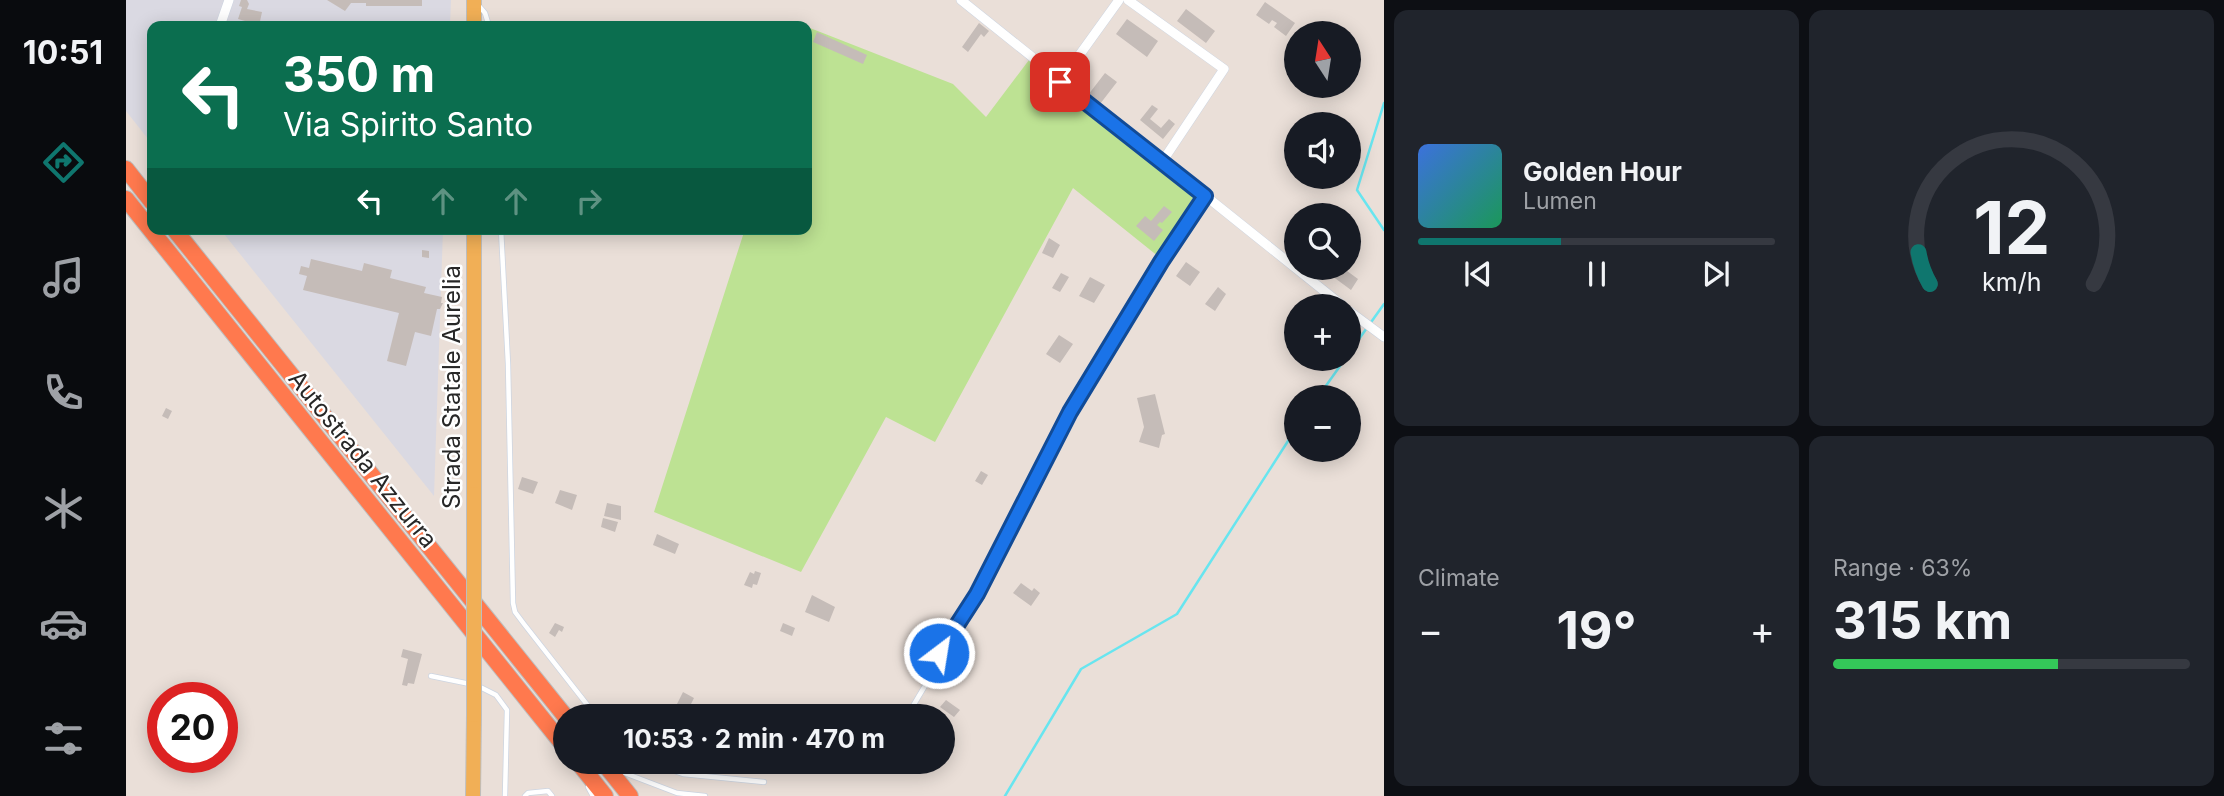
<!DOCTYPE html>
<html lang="en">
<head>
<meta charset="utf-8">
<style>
  body { margin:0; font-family:Inter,sans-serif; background:#20242c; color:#f1f3f6; height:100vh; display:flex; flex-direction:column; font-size:26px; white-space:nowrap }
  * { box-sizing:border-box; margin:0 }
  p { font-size:23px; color:#9ea1a6 }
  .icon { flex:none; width:38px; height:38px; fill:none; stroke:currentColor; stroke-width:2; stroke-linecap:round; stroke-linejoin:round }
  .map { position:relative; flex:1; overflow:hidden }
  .panel { display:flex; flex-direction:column; gap:10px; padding:10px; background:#0d0f14; width:840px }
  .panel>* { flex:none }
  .guide { position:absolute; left:21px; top:21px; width:665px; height:214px; border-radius:14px; box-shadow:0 4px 18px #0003; background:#0b6e4f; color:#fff; overflow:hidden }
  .needle { width:46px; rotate:348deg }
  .fabs { position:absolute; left:1158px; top:21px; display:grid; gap:14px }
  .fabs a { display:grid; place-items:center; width:77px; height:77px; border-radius:50%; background:#171b24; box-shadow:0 4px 18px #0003; font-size:35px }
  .speed { position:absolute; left:21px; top:682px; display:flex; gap:14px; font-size:35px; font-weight:700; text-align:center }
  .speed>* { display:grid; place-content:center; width:91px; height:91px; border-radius:50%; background:#171b24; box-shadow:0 4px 18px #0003; line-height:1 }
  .speed .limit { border:10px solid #d22; background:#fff; color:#111 }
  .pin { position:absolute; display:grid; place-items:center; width:60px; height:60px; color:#fff; margin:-30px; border-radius:14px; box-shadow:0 4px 10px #0006 }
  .me { position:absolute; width:77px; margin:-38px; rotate:31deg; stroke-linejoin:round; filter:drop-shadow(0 0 5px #0008) }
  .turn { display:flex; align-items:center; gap:24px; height:147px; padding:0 21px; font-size:32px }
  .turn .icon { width:91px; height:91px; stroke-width:2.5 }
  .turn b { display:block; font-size:49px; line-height:60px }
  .lanes { display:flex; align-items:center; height:66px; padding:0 21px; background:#0003; justify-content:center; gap:35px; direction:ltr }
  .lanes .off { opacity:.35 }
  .big { font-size:52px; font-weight:700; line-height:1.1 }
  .panel .card { flex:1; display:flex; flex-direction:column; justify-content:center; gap:10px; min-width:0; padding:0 24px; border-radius:14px; background:#20242c }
  .panel .dial { align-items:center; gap:0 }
  .dial svg { height:182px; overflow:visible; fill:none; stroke:#363941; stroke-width:7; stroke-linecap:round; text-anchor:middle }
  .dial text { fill:#f1f3f6; stroke:none }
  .song { display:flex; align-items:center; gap:21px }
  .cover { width:84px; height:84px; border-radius:10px; background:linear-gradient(135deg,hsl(220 70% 55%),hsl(150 70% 35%)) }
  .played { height:7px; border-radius:4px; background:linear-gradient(90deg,#0f766e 40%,#363941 40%) }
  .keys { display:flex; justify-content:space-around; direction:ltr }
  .heat { display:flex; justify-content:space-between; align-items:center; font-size:38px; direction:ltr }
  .charge { height:10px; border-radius:5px; background:linear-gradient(90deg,#34c759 63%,#363941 0) }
  .panel .tiles { flex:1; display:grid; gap:10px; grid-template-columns:repeat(2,1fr) }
  .trip { position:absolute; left:427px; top:704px; width:402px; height:70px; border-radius:35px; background:#171b24; box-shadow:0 4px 18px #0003; font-weight:700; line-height:70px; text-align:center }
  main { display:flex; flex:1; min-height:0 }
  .dock { display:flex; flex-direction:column; width:126px; justify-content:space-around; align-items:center; background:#090b0e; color:#9ea1a6 }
  .dock .icon { width:49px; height:49px }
  .dock .on { color:#0f766e }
  .dock b { font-size:32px; color:#f1f3f6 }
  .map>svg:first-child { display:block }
</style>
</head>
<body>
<main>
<nav class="dock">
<b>10:51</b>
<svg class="icon on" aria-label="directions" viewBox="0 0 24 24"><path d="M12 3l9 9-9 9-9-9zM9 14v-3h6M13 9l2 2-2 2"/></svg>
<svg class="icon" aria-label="music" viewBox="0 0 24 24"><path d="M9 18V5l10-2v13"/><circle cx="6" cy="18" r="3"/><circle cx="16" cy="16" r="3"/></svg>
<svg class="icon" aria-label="phone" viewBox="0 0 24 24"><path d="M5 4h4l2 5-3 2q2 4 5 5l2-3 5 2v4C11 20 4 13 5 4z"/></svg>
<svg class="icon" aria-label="climate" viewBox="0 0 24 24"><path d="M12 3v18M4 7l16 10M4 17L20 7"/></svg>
<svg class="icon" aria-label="car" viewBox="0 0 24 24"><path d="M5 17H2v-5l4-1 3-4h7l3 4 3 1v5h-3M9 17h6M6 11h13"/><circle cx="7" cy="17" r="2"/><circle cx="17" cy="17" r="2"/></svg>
<svg class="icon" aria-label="filters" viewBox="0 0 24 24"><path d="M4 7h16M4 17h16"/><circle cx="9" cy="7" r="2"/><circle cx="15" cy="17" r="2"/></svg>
</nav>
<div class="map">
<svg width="1258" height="796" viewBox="0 0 1258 796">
  <rect width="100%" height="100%" fill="#eadfd8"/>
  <path fill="#dad9e2" d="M 0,0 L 325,0 L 324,26 L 26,26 L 26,144 L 0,111 Z
    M 94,229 L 317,229 L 308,496 Z"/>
  <path fill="#bde293" d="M 684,28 L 827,84 L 860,117 L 903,60 L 1068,196 L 1033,257 L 947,188 L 809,442 L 760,417 L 675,572 L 528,512 L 619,229 L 681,229 L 681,37 Z"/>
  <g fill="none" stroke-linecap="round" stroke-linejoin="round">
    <path stroke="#68e5ef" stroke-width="2.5" d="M 1258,103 L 1231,190 L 1258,230
      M 1223,353 L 1258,304
      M 1192,397 L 1219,359
      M 879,796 L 955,669 L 1051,614 L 1171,427"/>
  </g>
  <path fill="#c5bcb8" d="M 115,0 L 121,0 L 123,4 L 121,9 L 136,12 L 133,26 L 120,26 L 117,25 L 119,21 L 112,19 L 116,7 L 113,6 Z
    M 201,0 L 296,0 L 296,6 L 240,6 L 240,3 L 225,3 L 219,11 Z
    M 1139,2 L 1169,23 L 1160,36 L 1148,27 L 1151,23 L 1146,20 L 1143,24 L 1130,15 Z
    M 1060,9 L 1089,31 L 1080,43 L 1051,21 Z
    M 1001,19 L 1032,41 L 1021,57 L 990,34 Z
    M 853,23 L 863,31 L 858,37 L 855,34 L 842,52 L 836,47 Z
    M 691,32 L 741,55 L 737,64 L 687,42 Z
    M 979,73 L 991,82 L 974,104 L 962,95 Z
    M 1026,105 L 1032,109 L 1024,119 L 1035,128 L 1043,119 L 1049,124 L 1037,139 L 1014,120 Z
    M 1038,206 L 1046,212 L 1036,223 L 1034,222 L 1031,225 L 1037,230 L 1028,241 L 1010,226 L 1019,216 L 1025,221 Z
    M 923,238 L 934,245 L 927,258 L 916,253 Z
    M 296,250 L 303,251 L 303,258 L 296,257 Z
    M 185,259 L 236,271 L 238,263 L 266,270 L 264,278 L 300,287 L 298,293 L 316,297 L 315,303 L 317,303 L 314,309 L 311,309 L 305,336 L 289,332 L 280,366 L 261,361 L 273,313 L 177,290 L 181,276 L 173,274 L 175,266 L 183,268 Z
    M 1060,262 L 1074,272 L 1064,286 L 1050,276 Z
    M 1205,268 L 1217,268 L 1232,279 L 1225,290 L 1202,273 Z
    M 935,273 L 943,277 L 934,292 L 926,288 Z
    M 964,277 L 979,285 L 968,303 L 953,296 Z
    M 1092,287 L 1100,294 L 1089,311 L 1079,304 Z
    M 933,335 L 947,344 L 934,363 L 920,354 Z
    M 1029,394 L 1039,434 L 1036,435 L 1033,448 L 1013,442 L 1018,427 L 1011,398 Z
    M 40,408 L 46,411 L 42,419 L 36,416 Z
    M 855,471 L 862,475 L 856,485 L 849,481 Z
    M 396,477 L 412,482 L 407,494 L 392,489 Z
    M 434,490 L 451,495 L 446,510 L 429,503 Z
    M 481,503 L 495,506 L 495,520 L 478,516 Z
    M 477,518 L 492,522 L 489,532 L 475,527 Z
    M 531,534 L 553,544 L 549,554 L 527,545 Z
    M 629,571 L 635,573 L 631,585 L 627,584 L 626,588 L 618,585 L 624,572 L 628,574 Z
    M 895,583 L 906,591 L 908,588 L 914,593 L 905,606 L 887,593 Z
    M 686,595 L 709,607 L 703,622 L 679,612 Z
    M 429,623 L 438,627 L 436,632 L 433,630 L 429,637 L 423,633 Z
    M 657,623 L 669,628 L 666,636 L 654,631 Z
    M 277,649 L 296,654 L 288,684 L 282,683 L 281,686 L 276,685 L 282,659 L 275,657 Z
    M 557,692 L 568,698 L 559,716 L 550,716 L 546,714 Z
    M 820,700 L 834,710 L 828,717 L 814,707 Z"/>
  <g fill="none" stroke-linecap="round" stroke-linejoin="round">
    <g stroke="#cdd5e1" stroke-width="6">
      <path id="service" d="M 353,6 L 359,13 L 363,26
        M 375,229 L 382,364 L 387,603 L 389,612 L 398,624 L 470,716
        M 305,676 L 344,684
        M 352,686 L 370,695 L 381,710 L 379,796
        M 781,716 L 806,674 L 813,653 L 851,595 L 944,412 L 1035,262 L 1078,197
        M 520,761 L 557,774 L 638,782
        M 489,766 L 496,772 L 551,793 L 579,796
        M 462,787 L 467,796
        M 399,796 L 402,793 L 422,791 L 426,796"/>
    </g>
    <g stroke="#cdd5e1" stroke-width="10">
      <path id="minor" d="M 835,0 L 1217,306
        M 1002,0 L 1098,69 L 1036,162
        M 94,26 L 103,0
        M 934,82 L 993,0
        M 1223,311 L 1258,337"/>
    </g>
    <g stroke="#bebebe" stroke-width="16">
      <path id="primary" d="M 348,0 L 348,26
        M 348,494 L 348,229
        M 347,796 L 348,715"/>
    </g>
    <g stroke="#bebebe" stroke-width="18">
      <path id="motorway" d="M 0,169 L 26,202
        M 0,199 L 439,747
        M 48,229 L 439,716
        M 451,761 L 479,796
        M 476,761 L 504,796"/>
    </g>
    <use href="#service" stroke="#fff" stroke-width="4.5"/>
    <use href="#minor" stroke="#fff" stroke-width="9"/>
    <use href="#primary" stroke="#f1af56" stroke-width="14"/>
    <use href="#motorway" stroke="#ff794e" stroke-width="16"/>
    <g stroke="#bebebe" stroke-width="16" stroke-linecap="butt">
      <path id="primary-bridge" d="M 348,494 L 348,715"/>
    </g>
    <use href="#primary-bridge" stroke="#f1af56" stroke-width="14"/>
  </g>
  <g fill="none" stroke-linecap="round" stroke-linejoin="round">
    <g stroke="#114b97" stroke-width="18">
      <path id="route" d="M 813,653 L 851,594 L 944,412 L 1035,262 L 1079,196 L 934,82"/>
    </g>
    <use href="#route" stroke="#1a73e8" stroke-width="12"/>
  </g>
  <g text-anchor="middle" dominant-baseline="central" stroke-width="5" stroke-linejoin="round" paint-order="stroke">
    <g font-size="24" fill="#272727" stroke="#fff">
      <text transform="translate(325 387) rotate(-90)">Strada Statale Aurelia</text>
      <text transform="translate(237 459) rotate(51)">Autostrada Azzurra</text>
    </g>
  </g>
</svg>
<div class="fabs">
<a><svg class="needle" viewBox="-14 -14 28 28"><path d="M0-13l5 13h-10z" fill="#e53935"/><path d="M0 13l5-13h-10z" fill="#9ea1a6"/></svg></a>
<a><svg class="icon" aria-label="sound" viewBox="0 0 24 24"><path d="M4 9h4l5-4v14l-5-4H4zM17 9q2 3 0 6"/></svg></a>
<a><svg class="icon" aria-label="search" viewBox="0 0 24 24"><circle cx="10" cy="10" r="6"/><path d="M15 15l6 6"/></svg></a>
<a>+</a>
<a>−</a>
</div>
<div class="speed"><div class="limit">20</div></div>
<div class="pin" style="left:934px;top:82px;background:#d93025"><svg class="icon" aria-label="arrive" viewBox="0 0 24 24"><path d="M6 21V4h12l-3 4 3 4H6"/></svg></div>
<svg class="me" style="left:813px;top:653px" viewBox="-20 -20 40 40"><circle r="17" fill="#1a73e8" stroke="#fff" stroke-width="3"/><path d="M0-11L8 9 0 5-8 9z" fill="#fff"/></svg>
<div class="trip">10:53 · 2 min · 470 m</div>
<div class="guide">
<div class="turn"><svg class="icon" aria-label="left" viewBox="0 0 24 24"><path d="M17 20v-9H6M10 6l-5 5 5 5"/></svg><div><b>350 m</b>Via Spirito Santo</div></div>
<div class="lanes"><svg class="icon" aria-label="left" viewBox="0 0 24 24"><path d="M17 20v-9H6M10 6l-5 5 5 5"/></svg><svg class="icon off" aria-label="ahead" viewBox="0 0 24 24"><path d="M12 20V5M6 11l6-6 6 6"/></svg><svg class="icon off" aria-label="ahead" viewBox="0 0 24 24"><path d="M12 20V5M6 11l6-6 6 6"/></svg><svg class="icon off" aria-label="right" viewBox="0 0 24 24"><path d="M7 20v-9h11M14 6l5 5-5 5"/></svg></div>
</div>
</div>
<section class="panel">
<div class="tiles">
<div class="card">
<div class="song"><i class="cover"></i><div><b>Golden Hour</b><p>Lumen</p></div></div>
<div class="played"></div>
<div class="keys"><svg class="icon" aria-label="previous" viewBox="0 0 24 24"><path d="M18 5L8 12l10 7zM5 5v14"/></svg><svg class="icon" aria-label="pause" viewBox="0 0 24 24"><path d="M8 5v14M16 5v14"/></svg><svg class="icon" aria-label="next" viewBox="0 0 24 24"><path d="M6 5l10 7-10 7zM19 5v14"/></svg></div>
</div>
<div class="card dial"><svg viewBox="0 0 100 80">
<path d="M14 69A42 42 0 1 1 86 69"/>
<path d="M14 69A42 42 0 0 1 9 55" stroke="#0f766e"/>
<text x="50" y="56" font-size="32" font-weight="700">12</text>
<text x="50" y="72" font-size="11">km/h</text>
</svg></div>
<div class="card"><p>Climate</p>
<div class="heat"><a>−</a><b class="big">19°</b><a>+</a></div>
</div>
<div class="card"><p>Range · 63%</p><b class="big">315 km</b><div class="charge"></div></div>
</div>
</section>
</main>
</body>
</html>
